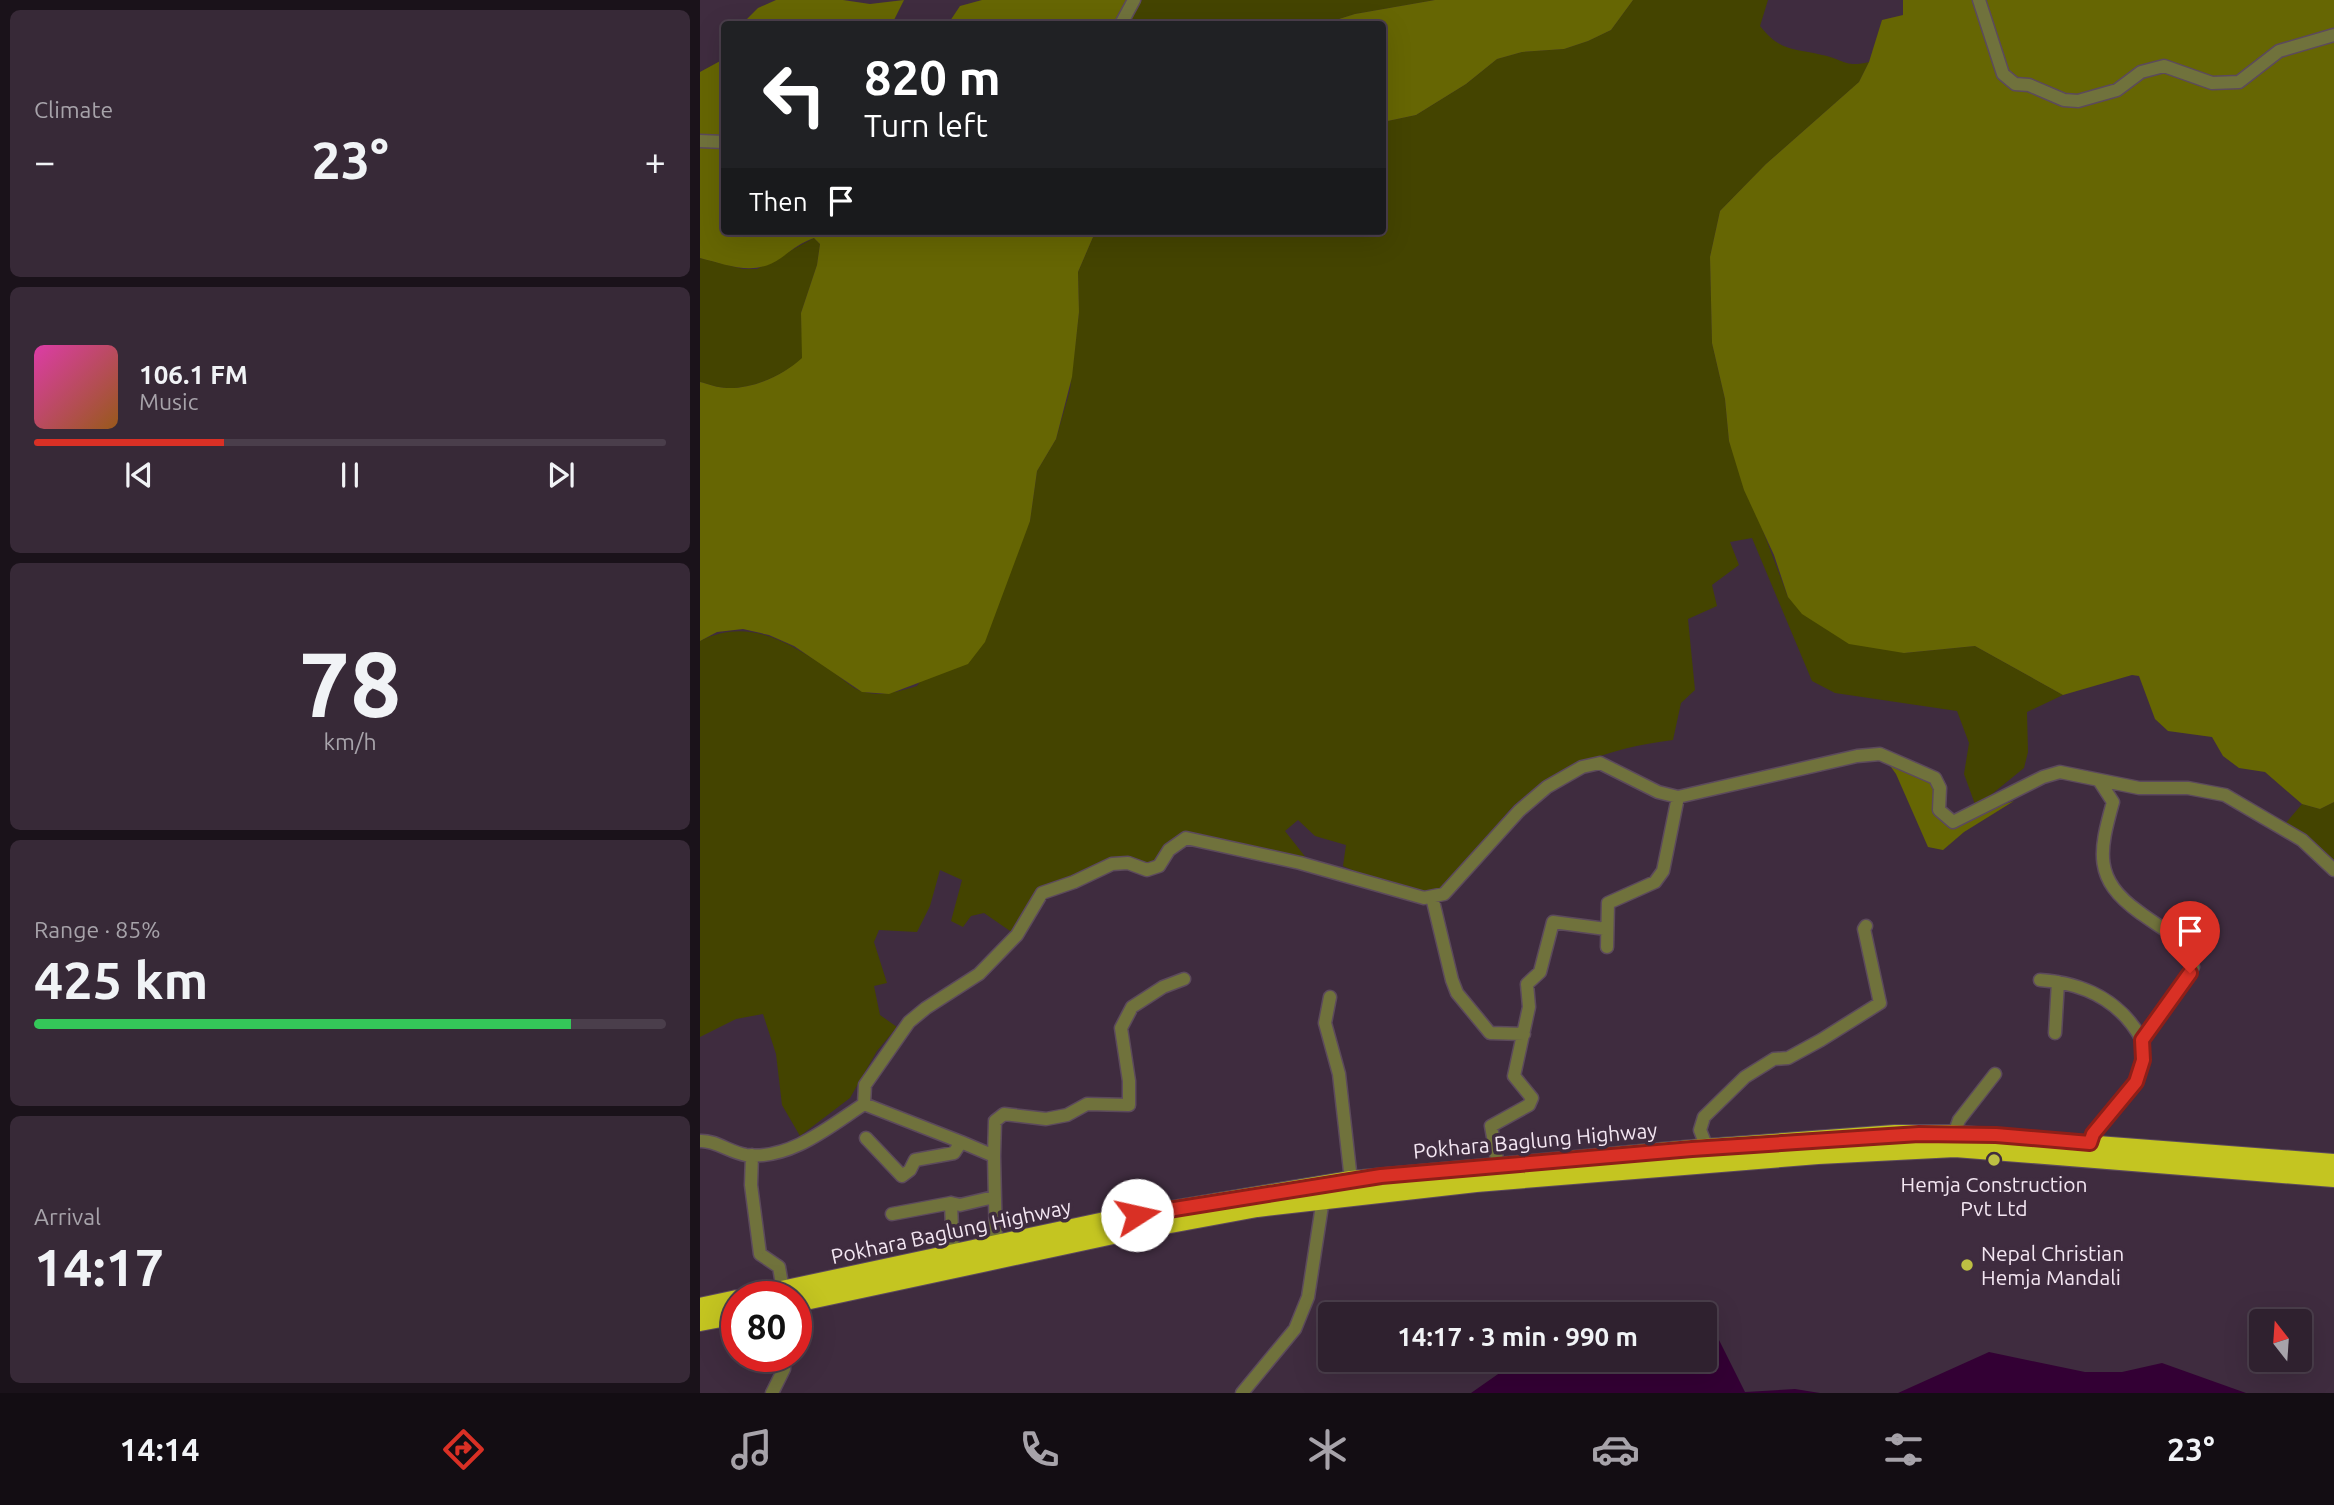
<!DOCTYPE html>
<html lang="en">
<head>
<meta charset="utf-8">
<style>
  body { margin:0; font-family:Ubuntu,sans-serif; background:#372937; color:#f1f3f6; height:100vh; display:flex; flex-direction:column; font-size:26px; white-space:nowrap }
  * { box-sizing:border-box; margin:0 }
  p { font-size:23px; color:#a7a3aa }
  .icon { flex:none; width:38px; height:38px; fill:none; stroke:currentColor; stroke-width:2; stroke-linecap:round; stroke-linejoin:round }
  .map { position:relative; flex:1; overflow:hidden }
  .side { display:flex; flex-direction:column; gap:10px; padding:10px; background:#1a121a; width:700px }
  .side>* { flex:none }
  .top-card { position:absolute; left:21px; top:21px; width:665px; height:214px; border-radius:7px; box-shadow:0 7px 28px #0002,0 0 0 2px #4a3e4b; background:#202124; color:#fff; overflow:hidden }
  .needle { width:46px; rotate:343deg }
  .fabs { position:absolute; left:1549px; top:1309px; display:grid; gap:14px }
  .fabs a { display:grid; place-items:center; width:63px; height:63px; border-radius:7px; background:#2f212f; box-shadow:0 7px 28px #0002,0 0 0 2px #4a3e4b; font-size:35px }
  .speed { position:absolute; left:21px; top:1281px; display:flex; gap:14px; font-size:35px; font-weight:700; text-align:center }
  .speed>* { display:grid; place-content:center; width:91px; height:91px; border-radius:50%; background:#2f212f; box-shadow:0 7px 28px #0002,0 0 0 2px #4a3e4b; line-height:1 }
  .speed .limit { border:10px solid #d22; background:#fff; color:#111 }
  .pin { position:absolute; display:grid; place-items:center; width:60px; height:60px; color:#fff; margin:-72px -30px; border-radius:50% 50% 50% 0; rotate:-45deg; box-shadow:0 0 7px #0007 }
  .pin .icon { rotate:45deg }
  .me { position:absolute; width:77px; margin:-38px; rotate:80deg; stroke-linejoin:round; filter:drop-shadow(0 0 5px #0008) }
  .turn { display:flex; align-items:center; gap:24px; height:147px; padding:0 28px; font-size:32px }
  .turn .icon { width:91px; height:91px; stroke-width:2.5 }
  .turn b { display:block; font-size:49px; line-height:60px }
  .then { display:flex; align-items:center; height:66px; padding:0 28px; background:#0003; gap:14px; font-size:26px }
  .big { font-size:52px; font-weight:700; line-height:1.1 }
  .side .card { flex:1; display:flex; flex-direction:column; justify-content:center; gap:10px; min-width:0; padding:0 24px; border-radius:10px; background:#372937 }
  .side .dial { align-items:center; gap:0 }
  .dial b { font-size:91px; line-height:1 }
  .song { display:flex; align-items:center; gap:21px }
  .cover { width:84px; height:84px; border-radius:10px; background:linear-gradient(135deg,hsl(320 70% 55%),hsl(30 70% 35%)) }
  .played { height:7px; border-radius:4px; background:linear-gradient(90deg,#d93025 30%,#4a3e4b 30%) }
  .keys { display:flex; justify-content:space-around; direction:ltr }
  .heat { display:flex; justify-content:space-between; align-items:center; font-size:38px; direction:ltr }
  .charge { height:10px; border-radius:5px; background:linear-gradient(90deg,#34c759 85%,#4a3e4b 0) }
  .trip { position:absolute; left:618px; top:1302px; width:399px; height:70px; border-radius:7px; background:#2f212f; box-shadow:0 7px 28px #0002,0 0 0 2px #4a3e4b; font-weight:700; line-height:70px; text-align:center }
  .dock { display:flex; height:112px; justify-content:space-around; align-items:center; background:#130d13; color:#a7a3aa }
  .dock .icon { width:49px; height:49px }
  .dock .current { color:#d93025 }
  .dock b { font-size:32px; color:#f1f3f6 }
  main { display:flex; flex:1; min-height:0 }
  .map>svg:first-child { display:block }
</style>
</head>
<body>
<main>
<section class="side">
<div class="card"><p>Climate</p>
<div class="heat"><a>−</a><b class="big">23°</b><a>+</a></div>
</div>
<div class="card">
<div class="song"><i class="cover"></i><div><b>106.1 FM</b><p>Music</p></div></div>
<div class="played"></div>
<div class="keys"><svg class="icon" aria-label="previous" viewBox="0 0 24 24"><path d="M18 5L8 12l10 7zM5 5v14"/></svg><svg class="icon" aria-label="pause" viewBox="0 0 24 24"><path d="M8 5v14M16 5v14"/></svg><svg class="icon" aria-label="next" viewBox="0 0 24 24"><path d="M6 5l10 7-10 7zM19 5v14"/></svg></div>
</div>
<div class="card dial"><b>78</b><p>km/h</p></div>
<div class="card"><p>Range · 85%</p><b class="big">425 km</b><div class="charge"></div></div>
<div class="card"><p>Arrival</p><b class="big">14:17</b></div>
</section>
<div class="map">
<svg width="1634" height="1393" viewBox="0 0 1634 1393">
  <rect width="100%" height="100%" fill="#3f2c3f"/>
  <path fill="#440" d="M 442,0 L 735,0 L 655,14 L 623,24 L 427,24 Z
    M 933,0 L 1068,0 L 1060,26 C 1081,52 1092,48 1122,55 C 1144,59 1144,68 1169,62 L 1159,82 L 1066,164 L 1020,211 L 1010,257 L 1012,343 L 1025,399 L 1029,441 L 1088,597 L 1204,653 L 1275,646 L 1363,695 L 1327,712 L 1328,752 L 1324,768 L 1276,807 L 1264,774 L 1269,743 L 1257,711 L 1135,693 L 1112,681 L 1052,538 L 1030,542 L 1039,565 L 1012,585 L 1017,606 L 988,619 L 995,690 L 981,703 L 973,740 C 915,747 864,764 818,802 C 792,823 765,887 729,892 C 701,895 669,877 643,866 L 646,845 L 615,836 L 598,820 L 585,831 L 607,859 L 487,833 L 449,864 L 422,858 L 399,864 L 352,886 L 313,933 L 284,913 L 271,916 L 263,927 L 251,921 L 262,880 L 240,870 L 230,906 L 217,932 L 179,930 L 174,942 L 187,983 L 174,986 L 180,1015 L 197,1027 L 177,1051 L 150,1098 L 100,1136 L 82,1105 L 76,1054 L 63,1014 L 36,1019 L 0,1037 L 0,641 C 50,616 91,644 133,672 C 142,678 154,690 164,692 C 183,697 200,691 217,686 L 330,521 L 337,471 L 356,439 L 370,390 L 379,312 L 378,272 L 393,237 L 399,231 L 682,231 L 683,122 L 716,115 L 766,84 L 797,59 L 822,52 L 864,49 L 888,41 L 911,30 Z
    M 114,238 L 120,244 L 117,265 L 101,313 L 103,358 C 84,375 53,389 27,388 C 18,388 8,384 0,382 L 0,258 L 43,269 L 57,269 Z
    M 1634,802 L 1634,861 L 1585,824 L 1602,804 L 1620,809 Z"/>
  <path fill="#666603" d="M 76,0 L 143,0 L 170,4 L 204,0 L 192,24 L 42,24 L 58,8 Z
    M 282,0 L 429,0 L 417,24 L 248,24 L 260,6 Z
    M 735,0 L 933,0 L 911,30 L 888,41 L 864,49 L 822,52 L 797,59 L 766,84 L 716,115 L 683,122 L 682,24 L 623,24 L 655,14 Z
    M 1203,0 L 1634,0 L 1634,802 L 1620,809 L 1602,804 L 1565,772 L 1539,768 L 1523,756 L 1512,737 L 1468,731 L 1455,719 L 1439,676 L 1432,675 L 1363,695 L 1275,646 L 1204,653 L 1149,644 L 1102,614 L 1088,597 L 1074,555 L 1044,490 L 1029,441 L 1025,399 L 1012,343 L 1010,257 L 1020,211 L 1066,164 L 1159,82 L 1169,62 L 1182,20 L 1203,15 Z
    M 24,55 L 24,231 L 399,231 L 393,237 L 378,272 L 379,312 L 372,377 L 356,439 L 337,471 L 330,521 L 285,642 L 268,664 L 189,694 L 162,692 L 94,646 L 69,635 L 43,629 L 17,632 L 0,641 L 0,382 C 8,384 18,388 27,388 C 53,389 84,375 102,358 L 101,313 L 117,265 L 120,244 L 114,238 C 100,243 92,250 81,258 C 55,277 28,265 0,258 L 0,72 L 22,60 Z
    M 1186,760 L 1231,783 L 1250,823 L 1314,801 L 1264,832 L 1243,850 L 1228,847 L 1196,774 Z"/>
  <path fill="#330034" d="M 1005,1327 L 1019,1340 L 1045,1392 L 1095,1389 L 1120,1393 L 771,1393 L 801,1372 L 853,1360 L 1004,1360 Z
    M 1289,1352 L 1385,1372 L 1422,1372 L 1462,1363 L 1546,1393 L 1198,1393 Z"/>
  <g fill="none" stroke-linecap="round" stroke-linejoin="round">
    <g stroke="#5c4a5c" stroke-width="15">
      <path id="minor" d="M 1279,0 L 1303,74 L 1315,84 L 1329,85 L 1364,100 L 1378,101 L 1417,90 L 1441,72 L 1464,66 L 1512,83 L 1539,82 L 1579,51 L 1634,35
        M 421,24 L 434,0
        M 0,141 L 24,142
        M 732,897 L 752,980 L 757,993 L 790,1033 L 824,1034
        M 907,947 L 908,903 L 955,882 L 963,871 L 978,797
        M 1340,980 C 1384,983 1421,1001 1442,1040
        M 630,997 L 625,1023 L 639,1074 L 651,1180
        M 1355,1033 L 1358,982
        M 164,1104 L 165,1085 L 209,1022 L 226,1008 L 279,974 L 317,935 L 342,893 L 374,882 L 412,864 L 428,863 L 447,870 L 459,866 L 469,850 L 486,838 L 600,863 L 724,898 L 744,894 L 819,811 L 847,787 L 882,767 L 900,763 L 958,792 L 978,797 L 1157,756 L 1180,754 L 1235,778 L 1240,788 L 1239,810 L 1253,822 L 1343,777 L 1360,772 L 1439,788 L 1488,788 L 1525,795 L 1602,840 L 1634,870
        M 1254,1134 L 1259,1120 L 1295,1074
        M 166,1138 L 202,1176 L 210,1170 L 215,1160 L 254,1153 L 261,1142 L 294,1156 L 296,1245
        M 0,1141 C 15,1140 29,1152 46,1155 C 90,1160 129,1127 164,1104 L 261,1142
        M 1390,1143 L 1393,1134 L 1436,1082 L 1443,1060 L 1442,1040 L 1493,967 L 1489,954 L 1490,944 C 1471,935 1456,924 1439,912 C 1393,879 1399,852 1413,802 L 1400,782
        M 1007,1148 L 1000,1130 L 1004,1117 L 1045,1077 L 1074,1059 L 1088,1058 L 1121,1040 L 1180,1003 L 1164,929 L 1166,926
        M 52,1155 L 51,1185 L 60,1254 L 79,1267 L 83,1290
        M 294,1156 L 295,1121 L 304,1114 L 346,1119 L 367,1115 L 387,1104 L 429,1105 L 429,1081 L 421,1028 L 432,1007 L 463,987 L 484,979
        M 798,1165 L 791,1126 L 829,1105 L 832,1098 L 814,1076 L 829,1007 L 827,984 L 840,972 L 853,922 L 906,929
        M 251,1203 L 260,1205 L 294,1197
        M 192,1214 L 251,1203 L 253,1254
        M 72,1393 L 84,1369 L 84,1356
        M 542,1393 L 595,1329 L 608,1297 L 623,1199"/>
    </g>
    <g stroke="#5c4a5c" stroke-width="20">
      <path id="highway" d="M 49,1297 L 405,1221 L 651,1180 L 992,1149 L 1195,1134 L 1251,1134 L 1634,1163
        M 96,1303 L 427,1232 L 557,1208 L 776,1183 L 1118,1155 L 1255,1148 L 1634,1178
        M 0,1307 L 37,1299
        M 0,1322 L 37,1315"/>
    </g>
    <use href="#minor" stroke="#70723c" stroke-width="12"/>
    <use href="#highway" stroke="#c4c521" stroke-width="18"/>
  </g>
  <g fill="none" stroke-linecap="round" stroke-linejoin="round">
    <g stroke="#8d1f18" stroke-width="18">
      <path id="route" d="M 437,1215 L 681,1176 L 992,1149 L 1219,1134 L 1296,1135 L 1390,1143 L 1393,1134 L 1436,1082 L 1443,1060 L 1442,1040 L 1490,973"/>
    </g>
    <use href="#route" stroke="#d93025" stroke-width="12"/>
  </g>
  <g fill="#bdbf43" stroke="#3f2c3f" stroke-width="2.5">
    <circle cx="1294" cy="1160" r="7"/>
    <circle cx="1267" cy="1265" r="7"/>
  </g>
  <g text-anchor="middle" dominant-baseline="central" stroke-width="7" stroke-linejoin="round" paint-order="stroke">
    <g font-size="21" fill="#f3e6f2" stroke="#3f2c3f">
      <text transform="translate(835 1140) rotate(-5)">Pokhara Baglung Highway</text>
      <text transform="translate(251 1231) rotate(-12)">Pokhara Baglung Highway</text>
    </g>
    <g font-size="21" fill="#f3e6f2" stroke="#3f2c3f">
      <text x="1294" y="1184">Hemja Construction<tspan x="1294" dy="24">Pvt Ltd</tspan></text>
      <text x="1281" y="1253" text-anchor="start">Nepal Christian<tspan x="1281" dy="24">Hemja Mandali</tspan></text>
    </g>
  </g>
</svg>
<div class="fabs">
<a><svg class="needle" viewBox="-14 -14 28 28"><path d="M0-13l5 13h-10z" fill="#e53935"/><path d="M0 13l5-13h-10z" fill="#a7a3aa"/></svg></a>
</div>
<div class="speed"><div class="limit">80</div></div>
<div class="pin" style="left:1490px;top:973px;background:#d93025"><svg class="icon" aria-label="arrive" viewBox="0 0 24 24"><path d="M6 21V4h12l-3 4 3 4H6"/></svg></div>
<svg class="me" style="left:437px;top:1215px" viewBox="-20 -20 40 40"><circle r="19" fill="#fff"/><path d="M0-13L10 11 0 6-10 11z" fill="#d93025"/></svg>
<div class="trip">14:17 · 3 min · 990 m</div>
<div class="top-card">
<div class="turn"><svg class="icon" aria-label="left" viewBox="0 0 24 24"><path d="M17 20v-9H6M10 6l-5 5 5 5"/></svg><div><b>820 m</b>Turn left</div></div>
<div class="then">Then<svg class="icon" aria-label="arrive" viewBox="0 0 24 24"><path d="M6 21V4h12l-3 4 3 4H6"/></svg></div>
</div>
</div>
</main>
<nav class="dock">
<b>14:14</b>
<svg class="icon current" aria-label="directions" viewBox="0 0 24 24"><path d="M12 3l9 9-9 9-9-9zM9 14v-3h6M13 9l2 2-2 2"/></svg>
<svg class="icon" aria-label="music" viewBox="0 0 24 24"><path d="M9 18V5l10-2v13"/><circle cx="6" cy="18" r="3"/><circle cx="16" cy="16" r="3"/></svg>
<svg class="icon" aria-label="phone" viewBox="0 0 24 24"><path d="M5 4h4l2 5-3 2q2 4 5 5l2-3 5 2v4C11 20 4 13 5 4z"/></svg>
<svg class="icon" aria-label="climate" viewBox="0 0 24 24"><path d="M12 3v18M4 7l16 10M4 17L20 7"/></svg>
<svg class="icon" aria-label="car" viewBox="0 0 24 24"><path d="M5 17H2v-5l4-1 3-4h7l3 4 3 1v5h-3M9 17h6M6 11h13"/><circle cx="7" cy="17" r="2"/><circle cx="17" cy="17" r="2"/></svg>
<svg class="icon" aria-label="filters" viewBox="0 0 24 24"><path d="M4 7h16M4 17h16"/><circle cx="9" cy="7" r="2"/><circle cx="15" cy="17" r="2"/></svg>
<b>23°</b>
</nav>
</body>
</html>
